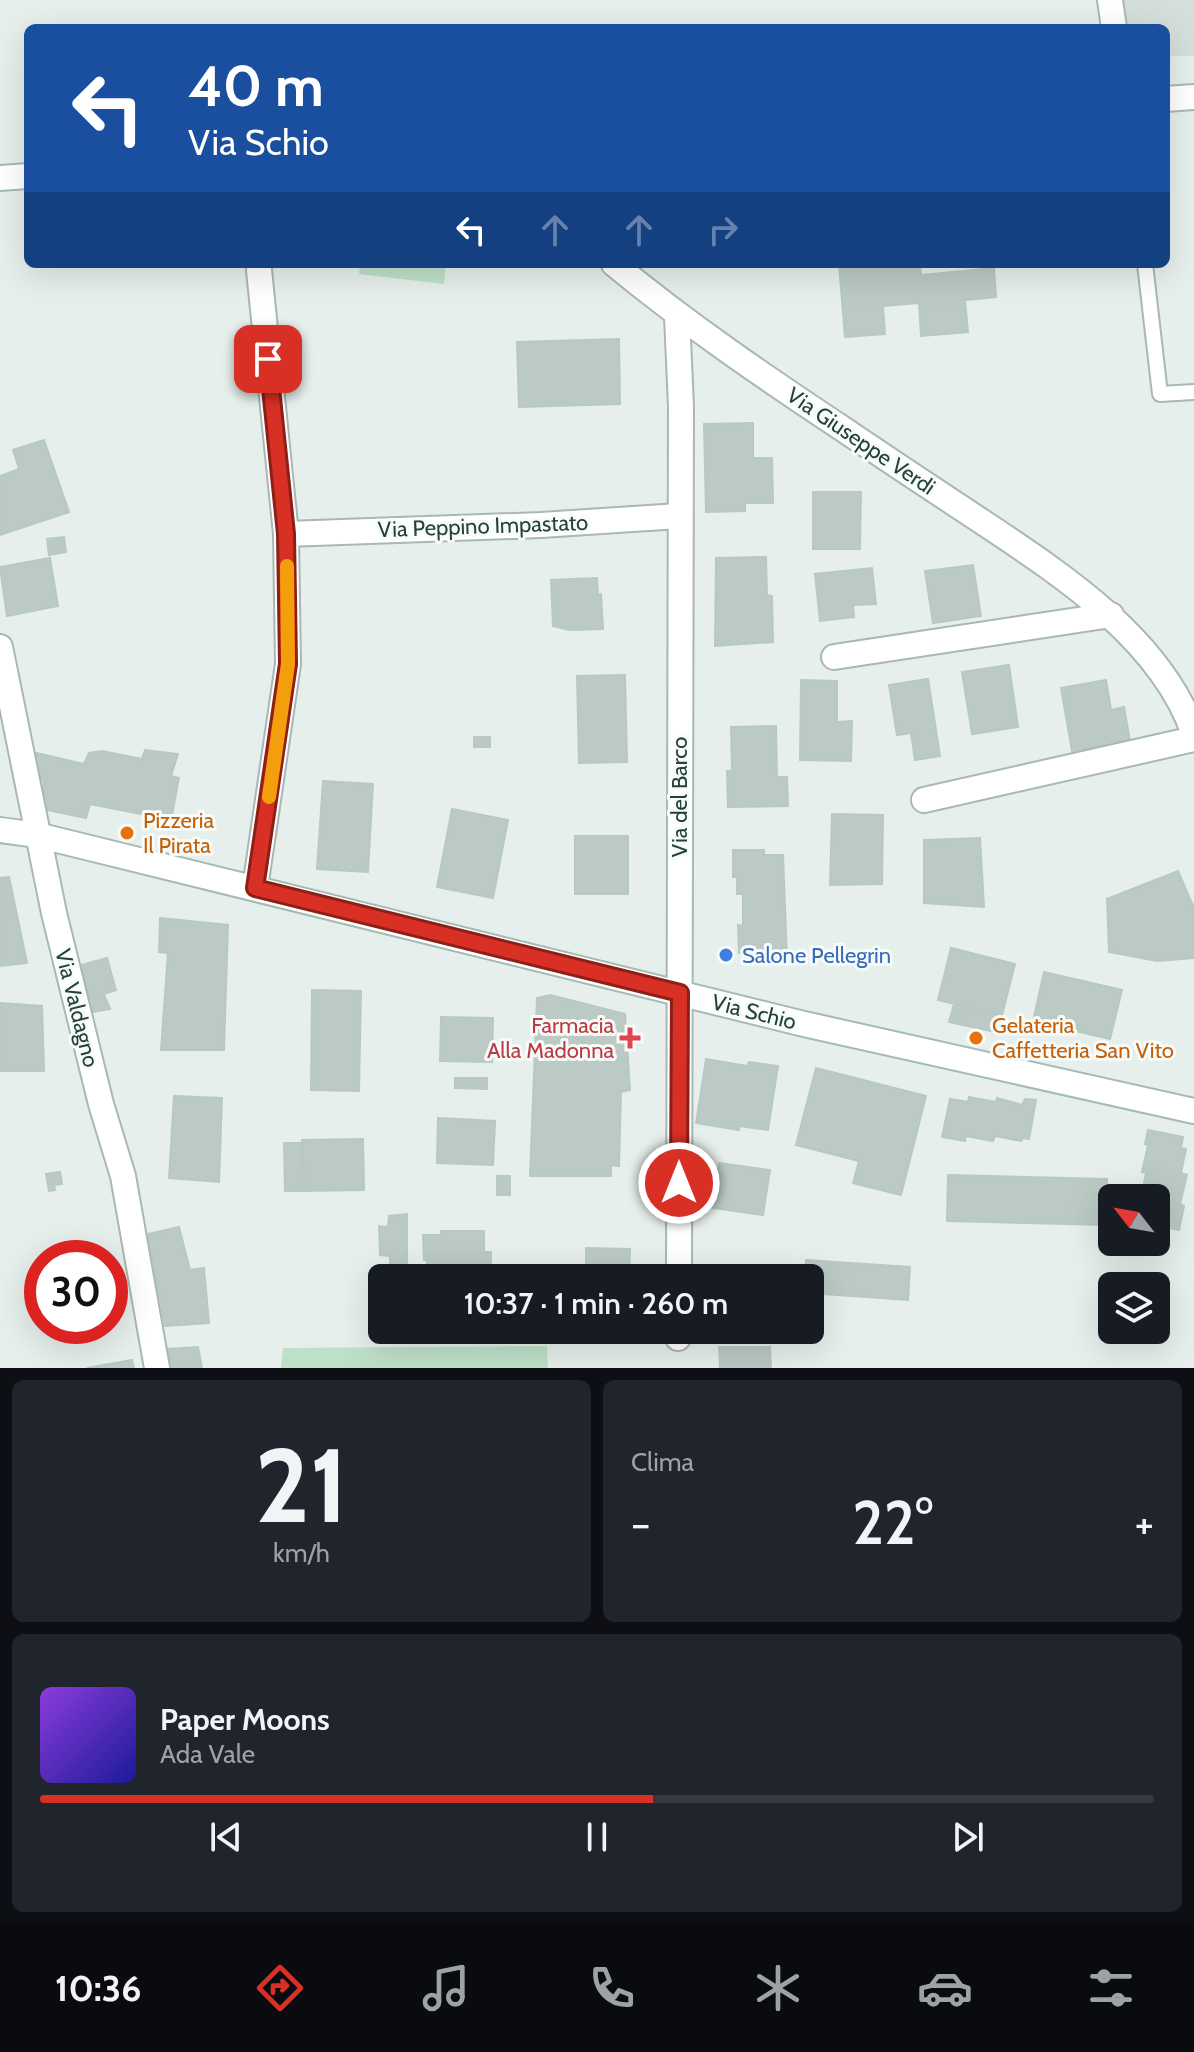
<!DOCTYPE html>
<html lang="it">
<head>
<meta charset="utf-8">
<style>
  body { margin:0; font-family:Cabin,sans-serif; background:#20242c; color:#f1f3f6; height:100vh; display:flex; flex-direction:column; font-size:30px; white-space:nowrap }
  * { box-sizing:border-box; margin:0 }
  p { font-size:26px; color:#9ea1a6 }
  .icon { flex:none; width:44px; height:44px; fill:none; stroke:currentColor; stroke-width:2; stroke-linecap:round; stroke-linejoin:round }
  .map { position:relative; height:1368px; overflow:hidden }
  .drawer { display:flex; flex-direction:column; gap:12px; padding:12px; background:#0d0f14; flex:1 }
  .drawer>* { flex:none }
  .banner { position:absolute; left:24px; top:24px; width:1146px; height:244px; border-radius:12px; box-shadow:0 8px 32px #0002; background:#1a4fa0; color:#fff; overflow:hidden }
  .needle { width:52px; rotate:301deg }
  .controls { position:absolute; left:1098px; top:1184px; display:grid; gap:16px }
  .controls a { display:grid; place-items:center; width:72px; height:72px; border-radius:12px; background:#171b24; box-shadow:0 8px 32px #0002; font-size:40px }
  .speed { position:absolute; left:24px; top:1240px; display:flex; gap:16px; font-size:40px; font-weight:700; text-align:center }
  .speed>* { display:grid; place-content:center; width:104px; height:104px; border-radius:50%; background:#171b24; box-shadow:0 8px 32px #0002; line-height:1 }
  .speed .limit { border:12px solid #d22; background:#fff; color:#111 }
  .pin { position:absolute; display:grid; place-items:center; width:68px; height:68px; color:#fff; margin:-34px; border-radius:16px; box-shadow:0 4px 12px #0006 }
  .me { position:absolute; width:88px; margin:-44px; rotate:0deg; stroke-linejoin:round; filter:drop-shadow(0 0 6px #0008) }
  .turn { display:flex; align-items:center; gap:28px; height:168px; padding:0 32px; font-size:36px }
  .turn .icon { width:104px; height:104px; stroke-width:2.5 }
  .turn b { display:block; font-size:56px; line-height:68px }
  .lanes { display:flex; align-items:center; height:76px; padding:0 32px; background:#0003; justify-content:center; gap:40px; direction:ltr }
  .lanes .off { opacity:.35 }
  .big { font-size:60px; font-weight:600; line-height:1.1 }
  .drawer .widget { flex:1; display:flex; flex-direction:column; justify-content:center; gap:12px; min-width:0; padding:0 28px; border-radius:12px; background:#20242c }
  .drawer .dial { align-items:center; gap:0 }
  .dial b { font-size:104px; line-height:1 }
  .song { display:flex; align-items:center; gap:24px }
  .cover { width:96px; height:96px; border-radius:12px; background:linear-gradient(135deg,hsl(270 70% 55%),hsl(240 70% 35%)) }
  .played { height:8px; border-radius:4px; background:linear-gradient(90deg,#d93025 55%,#363941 55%) }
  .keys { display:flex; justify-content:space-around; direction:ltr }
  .heat { display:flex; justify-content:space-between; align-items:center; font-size:44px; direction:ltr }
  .drawer .tiles { flex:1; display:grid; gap:12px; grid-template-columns:1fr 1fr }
  .widget:last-child { grid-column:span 2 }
  .trip { position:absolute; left:368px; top:1264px; width:456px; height:80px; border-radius:12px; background:#171b24; box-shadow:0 8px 32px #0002; font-weight:600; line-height:80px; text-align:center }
  .tabs { display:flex; height:128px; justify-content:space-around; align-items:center; background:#090b0e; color:#9ea1a6 }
  .tabs .icon { width:56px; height:56px }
  .tabs .current { color:#d93025 }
  .tabs b { font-size:36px; color:#f1f3f6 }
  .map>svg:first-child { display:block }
</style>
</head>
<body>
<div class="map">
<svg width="1194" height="1368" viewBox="0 0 1194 1368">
  <rect width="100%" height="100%" fill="#e6efeb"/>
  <path fill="#d4dfda" d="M 1109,0 L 1194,0 L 1194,56 L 1166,56 L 1166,28 L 1112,28 Z"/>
  <path fill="#bfe0c8" d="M 360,264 L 446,264 L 444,284 L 359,274 Z
    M 536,1346 L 547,1346 L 548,1368 L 281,1368 L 283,1348 Z"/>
  <path fill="#bbcac4" stroke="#b8c9c2" stroke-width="2" d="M 839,264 L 920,264 L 921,275 L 994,268 L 996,297 L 965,300 L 968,332 L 921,336 L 919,303 L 883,306 L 885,334 L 845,337 Z
    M 619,339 L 620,404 L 519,407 L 517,342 Z
    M 753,423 L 753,458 L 772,458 L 773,503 L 745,503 L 745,511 L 706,512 L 704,424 Z
    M 44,440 L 69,512 L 0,535 L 0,476 L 19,469 L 13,450 Z
    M 813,492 L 861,492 L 860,549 L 813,549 Z
    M 64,537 L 66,552 L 49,555 L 47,539 Z
    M 766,557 L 767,595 L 772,596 L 773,642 L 715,646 L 716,558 Z
    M 50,558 L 58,606 L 7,616 L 0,567 Z
    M 973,565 L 981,616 L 933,623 L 925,571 Z
    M 872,568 L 876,604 L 853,605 L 854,617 L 820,621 L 815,574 Z
    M 597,578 L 598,595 L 601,594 L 603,629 L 569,630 L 553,626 L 551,580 Z
    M 1009,665 L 1018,727 L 972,734 L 962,672 Z
    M 625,675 L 627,762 L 579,763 L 577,676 Z
    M 928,679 L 940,756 L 915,760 L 911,733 L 897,735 L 889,685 Z
    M 801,680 L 837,681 L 837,722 L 852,721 L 851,761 L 800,760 Z
    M 1106,680 L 1111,710 L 1124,707 L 1130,741 L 1072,751 L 1061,688 Z
    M 776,726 L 777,777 L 787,777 L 788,806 L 728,807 L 727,771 L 732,771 L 731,727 Z
    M 474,737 L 490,737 L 490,747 L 474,747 Z
    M 145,750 L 178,754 L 171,776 L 179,778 L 171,820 L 90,804 L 86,818 L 38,808 L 44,781 L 29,776 L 36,753 L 84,764 L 89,753 L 102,751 L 142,759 Z
    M 323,781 L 373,784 L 368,872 L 317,869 Z
    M 452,809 L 508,820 L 493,898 L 437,887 Z
    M 832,814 L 883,815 L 882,884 L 830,885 Z
    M 575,836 L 628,836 L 628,894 L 575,894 Z
    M 980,838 L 984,907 L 924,903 L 924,840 Z
    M 733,850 L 764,850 L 764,855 L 783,855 L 787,959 L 758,959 L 757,953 L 739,953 L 738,925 L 743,926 L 743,894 L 737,894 L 737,877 L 733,877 Z
    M 1178,871 L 1194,908 L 1194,958 L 1157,961 L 1109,952 L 1107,899 Z
    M 9,877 L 27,963 L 0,966 L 0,878 Z
    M 160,918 L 228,925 L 224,1050 L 161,1050 L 168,953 L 159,952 Z
    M 951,948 L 1015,964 L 1002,1015 L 938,1000 Z
    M 107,958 L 116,990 L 104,994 L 110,1009 L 92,1012 L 82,965 Z
    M 1044,972 L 1122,990 L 1110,1039 L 1033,1021 Z
    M 312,990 L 361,991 L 359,1091 L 311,1090 Z
    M 550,995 L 625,1014 L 630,1090 L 621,1092 L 619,1166 L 611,1165 L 611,1176 L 530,1176 L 537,998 Z
    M 0,1003 L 42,1006 L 44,1071 L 0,1071 Z
    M 954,1004 L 997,1014 L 991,1031 L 949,1022 Z
    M 441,1017 L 493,1018 L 492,1062 L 440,1061 Z
    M 706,1059 L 747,1066 L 749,1062 L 778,1066 L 768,1130 L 739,1126 L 739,1130 L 696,1123 Z
    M 816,1068 L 926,1096 L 901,1195 L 853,1183 L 859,1161 L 796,1145 Z
    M 455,1078 L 487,1078 L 487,1089 L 455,1088 Z
    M 174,1096 L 222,1098 L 219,1182 L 169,1178 Z
    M 969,1097 L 996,1102 L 997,1098 L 1022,1105 L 1025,1099 L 1036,1100 L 1029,1139 L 1023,1138 L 1021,1141 L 995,1136 L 993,1141 L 966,1136 L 965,1141 L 942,1137 L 950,1099 L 968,1102 Z
    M 438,1118 L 495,1121 L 493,1165 L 437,1163 Z
    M 1148,1130 L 1183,1137 L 1181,1148 L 1186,1149 L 1181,1173 L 1187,1175 L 1180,1204 L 1184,1206 L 1179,1230 L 1156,1225 L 1156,1198 L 1141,1198 L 1146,1173 L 1142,1172 L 1148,1145 L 1145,1144 Z
    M 363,1139 L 364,1190 L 304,1191 L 302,1140 Z
    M 284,1143 L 303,1143 L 303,1191 L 285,1191 Z
    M 719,1163 L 770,1170 L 763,1215 L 713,1208 Z
    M 60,1172 L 62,1184 L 54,1185 L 55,1190 L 49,1191 L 46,1174 Z
    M 948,1175 L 1107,1179 L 1106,1225 L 947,1221 Z
    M 497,1176 L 510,1176 L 510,1195 L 497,1195 Z
    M 407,1214 L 407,1278 L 390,1278 L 390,1256 L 380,1255 L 379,1226 L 388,1227 L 389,1216 Z
    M 179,1227 L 190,1270 L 204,1268 L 209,1323 L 165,1326 L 148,1234 Z
    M 441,1231 L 484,1231 L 484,1252 L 491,1252 L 491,1278 L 423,1278 L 423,1272 L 427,1272 L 427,1260 L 424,1260 L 423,1235 L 441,1235 Z
    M 586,1248 L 630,1249 L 629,1278 L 586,1278 Z
    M 806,1260 L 910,1267 L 908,1300 L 810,1293 L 810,1278 L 805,1278 Z
    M 198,1347 L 202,1368 L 170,1368 L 167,1349 Z
    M 719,1347 L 770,1347 L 771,1368 L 720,1368 Z
    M 132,1360 L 134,1368 L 87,1368 Z"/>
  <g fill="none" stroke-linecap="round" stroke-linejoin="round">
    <g stroke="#a8b8b2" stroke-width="18">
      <path id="lane" d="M 1145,264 L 1160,394 L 1194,392"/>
    </g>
    <g stroke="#a8b8b2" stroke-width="28">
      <path id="street" d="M 1110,0 L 1114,28
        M 614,264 C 688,325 766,378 846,431 C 890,461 934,490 978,519 C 1059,573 1161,638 1194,734
        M 677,316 L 681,407 L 679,1278
        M 286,534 L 541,525 L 679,516
        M 0,647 L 54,913 L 101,1104 L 123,1176 L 157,1368
        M 834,657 L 1111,615
        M 924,800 L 1194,739
        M 255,888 L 288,664 L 286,534 L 259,270
        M 678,1338 L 678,1330"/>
    </g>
    <g stroke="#a4bbb3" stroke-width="28">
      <path id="secondary" d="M 1166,99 L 1194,97
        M 0,178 L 28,176
        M 0,830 L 37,835 L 804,1024 L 1194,1111"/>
    </g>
    <use href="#lane" stroke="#fff" stroke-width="14"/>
    <use href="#street" stroke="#fff" stroke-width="24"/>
    <use href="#secondary" stroke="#fff" stroke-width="24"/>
  </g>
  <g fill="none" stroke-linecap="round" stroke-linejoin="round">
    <g stroke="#8d1f18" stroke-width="20">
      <path id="route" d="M 268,359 L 286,534 L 288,664 L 255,888 L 680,993 L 679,1183"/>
    </g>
    <use href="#route" stroke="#d93025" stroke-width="14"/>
    <path stroke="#f59e0b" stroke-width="14" d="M 269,797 L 288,664 L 287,566"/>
  </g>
  <g fill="#e8710a" stroke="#f7fbf9" stroke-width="3">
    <circle cx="127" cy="833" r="8"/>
    <circle cx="976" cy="1038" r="8"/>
  </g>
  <circle fill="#3f7fe0" stroke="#f7fbf9" stroke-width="3" cx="726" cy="955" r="8"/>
  <path fill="#e0444e" stroke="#f7fbf9" stroke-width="3" d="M626 1026h8v8h8v8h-8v8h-8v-8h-8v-8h8z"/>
  <g text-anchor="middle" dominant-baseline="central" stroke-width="6" stroke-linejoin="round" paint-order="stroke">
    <g font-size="22" fill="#24423a" stroke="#f7fbf9">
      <text transform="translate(861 441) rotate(34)">Via Giuseppe Verdi</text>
      <text transform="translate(483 526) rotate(-2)">Via Peppino Impastato</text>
      <text transform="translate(679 797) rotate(-90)">Via del Barco</text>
      <text transform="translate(77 1008) rotate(76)">Via Valdagno</text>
      <text transform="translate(754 1012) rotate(14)">Via Schio</text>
    </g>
    <g font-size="22" fill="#c56008" stroke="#f7fbf9" text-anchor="start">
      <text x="143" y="820">Pizzeria<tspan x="143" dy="25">Il Pirata</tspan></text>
      <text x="992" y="1025">Gelateria<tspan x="992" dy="25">Caffetteria San Vito</tspan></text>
    </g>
    <g font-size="22" fill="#366cbe" stroke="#f7fbf9" text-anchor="start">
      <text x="742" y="955">Salone Pellegrin</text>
    </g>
    <g font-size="22" fill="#be3a42" stroke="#f7fbf9" text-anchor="end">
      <text x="614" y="1025">Farmacia<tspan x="614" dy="25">Alla Madonna</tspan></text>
    </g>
  </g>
</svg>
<div class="controls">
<a><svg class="needle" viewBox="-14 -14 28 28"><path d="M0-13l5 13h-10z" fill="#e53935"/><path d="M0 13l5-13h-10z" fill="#9ea1a6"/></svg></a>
<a><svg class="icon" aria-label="layers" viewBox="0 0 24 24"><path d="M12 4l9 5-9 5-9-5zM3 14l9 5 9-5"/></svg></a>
</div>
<div class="speed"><div class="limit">30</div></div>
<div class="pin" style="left:268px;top:359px;background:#d93025"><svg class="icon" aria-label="arrive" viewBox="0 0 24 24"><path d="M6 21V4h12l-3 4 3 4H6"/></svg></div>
<svg class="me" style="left:679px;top:1183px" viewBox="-20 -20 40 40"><circle r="17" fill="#d93025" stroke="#fff" stroke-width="3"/><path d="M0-11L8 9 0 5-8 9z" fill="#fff"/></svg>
<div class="trip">10:37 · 1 min · 260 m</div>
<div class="banner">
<div class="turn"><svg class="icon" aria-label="left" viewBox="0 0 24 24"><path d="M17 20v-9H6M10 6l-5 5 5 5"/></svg><div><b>40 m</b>Via Schio</div></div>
<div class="lanes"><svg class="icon" aria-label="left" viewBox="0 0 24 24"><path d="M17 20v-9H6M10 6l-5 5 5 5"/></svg><svg class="icon off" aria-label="ahead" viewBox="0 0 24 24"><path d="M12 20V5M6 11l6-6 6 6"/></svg><svg class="icon off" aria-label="ahead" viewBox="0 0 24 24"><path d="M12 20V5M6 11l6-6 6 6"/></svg><svg class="icon off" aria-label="right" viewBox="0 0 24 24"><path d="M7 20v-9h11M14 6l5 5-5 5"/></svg></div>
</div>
</div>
<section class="drawer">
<div class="tiles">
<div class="widget dial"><b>21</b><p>km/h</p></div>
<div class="widget"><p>Clima</p>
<div class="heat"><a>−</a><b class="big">22°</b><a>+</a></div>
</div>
<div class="widget">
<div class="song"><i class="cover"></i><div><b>Paper Moons</b><p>Ada Vale</p></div></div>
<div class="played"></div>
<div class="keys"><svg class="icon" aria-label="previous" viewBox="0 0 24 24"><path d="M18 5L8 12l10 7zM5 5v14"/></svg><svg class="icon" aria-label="pause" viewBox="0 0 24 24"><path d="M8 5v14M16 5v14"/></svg><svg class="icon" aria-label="next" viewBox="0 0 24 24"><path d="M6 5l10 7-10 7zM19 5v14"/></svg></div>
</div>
</div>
</section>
<nav class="tabs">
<b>10:36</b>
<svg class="icon current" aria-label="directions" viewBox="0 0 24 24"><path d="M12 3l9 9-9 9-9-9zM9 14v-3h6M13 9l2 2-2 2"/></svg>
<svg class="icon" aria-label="music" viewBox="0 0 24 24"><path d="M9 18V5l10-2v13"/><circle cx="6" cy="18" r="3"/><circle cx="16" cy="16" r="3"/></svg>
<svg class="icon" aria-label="phone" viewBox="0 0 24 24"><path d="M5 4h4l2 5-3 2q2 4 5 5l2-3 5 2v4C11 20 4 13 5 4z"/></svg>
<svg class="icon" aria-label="climate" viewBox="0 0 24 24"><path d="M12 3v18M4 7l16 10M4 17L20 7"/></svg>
<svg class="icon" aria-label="car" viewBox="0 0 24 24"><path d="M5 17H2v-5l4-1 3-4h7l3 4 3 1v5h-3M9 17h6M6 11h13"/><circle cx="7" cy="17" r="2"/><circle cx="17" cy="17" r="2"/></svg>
<svg class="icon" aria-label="filters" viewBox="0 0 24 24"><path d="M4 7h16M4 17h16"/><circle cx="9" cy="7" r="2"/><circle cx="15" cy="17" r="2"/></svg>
</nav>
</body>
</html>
